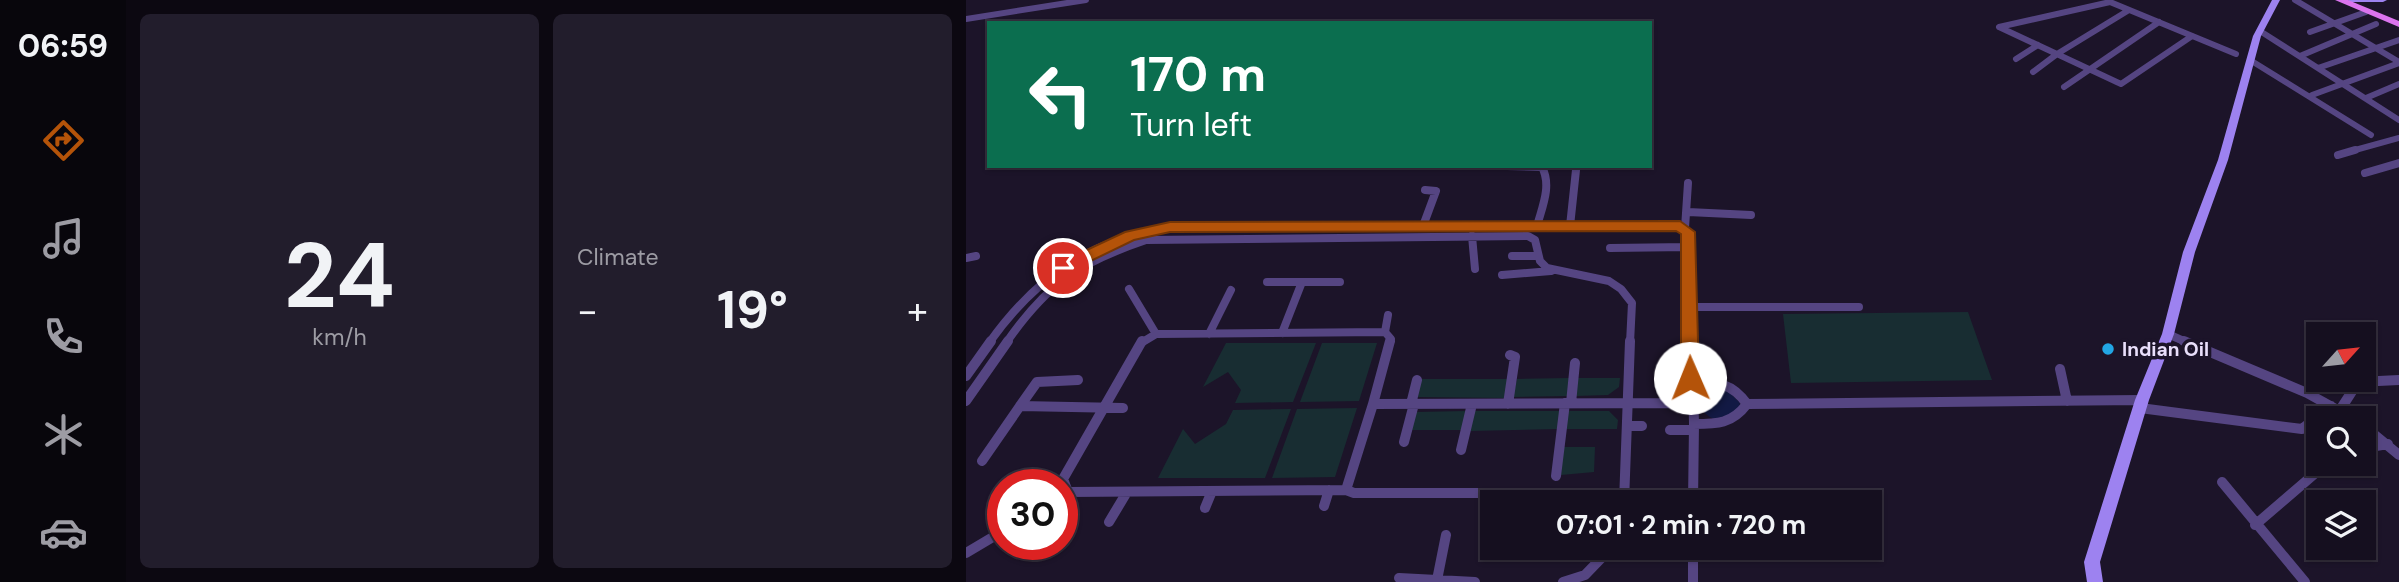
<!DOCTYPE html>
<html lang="en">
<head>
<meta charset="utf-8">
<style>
  body { margin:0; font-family:"DM Sans",sans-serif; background:#221d2c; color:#f1f3f6; height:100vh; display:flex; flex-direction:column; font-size:26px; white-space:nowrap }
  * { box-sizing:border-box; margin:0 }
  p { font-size:23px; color:#9d9ca4 }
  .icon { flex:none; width:38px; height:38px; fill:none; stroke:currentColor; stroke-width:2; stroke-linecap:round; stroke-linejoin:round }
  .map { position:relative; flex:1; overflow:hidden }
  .sheet { display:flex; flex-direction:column; gap:14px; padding:14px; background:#0c0811; width:840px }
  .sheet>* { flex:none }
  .banner { position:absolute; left:21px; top:21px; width:665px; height:147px; border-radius:0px; box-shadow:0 2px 5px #0004,0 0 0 2px #342f3d; background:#0b6e4f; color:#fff; overflow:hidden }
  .needle { width:46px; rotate:63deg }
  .controls { position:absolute; left:1340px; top:322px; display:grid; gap:14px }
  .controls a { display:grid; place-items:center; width:70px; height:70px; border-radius:0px; background:#150f1f; box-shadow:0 2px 5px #0004,0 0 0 2px #342f3d; font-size:35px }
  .speed { position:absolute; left:21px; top:469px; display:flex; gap:14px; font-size:35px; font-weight:700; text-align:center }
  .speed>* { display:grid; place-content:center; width:91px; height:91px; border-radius:50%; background:#150f1f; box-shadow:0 2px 5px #0004,0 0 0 2px #342f3d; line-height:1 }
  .speed .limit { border:10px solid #d22; background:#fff; color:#111 }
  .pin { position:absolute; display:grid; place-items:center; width:60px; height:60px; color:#fff; margin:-30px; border:4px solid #fff; border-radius:50%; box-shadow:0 2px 7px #0007 }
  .me { position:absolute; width:77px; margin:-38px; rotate:359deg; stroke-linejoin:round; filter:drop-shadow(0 0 5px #0008) }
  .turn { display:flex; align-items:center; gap:24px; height:147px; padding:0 28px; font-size:32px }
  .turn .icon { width:91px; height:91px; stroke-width:2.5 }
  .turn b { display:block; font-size:49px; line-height:60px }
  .big { font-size:52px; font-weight:700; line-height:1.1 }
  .sheet .card { flex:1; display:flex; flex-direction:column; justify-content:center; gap:10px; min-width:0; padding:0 24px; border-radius:10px; background:#221d2c }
  .sheet .dial { align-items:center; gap:0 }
  .dial b { font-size:91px; line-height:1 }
  .heat { display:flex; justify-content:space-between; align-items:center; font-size:38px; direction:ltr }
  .sheet .tiles { flex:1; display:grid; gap:14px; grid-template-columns:repeat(2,1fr) }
  .trip { position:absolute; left:514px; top:490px; width:402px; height:70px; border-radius:0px; background:#150f1f; box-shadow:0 2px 5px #0004,0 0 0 2px #342f3d; font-weight:700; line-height:70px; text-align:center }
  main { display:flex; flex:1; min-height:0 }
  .dock { display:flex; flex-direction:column; width:126px; justify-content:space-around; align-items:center; background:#08060c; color:#9d9ca4 }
  .dock .icon { width:49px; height:49px }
  .dock .current { color:#b45309 }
  .dock b { font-size:32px; color:#f1f3f6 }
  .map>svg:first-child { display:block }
</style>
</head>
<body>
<main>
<nav class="dock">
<b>06:59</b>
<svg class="icon current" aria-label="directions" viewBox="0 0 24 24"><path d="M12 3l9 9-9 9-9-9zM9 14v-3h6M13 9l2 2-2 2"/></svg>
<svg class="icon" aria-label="music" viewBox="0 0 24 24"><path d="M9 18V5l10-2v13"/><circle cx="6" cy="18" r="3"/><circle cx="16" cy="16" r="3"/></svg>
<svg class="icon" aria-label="phone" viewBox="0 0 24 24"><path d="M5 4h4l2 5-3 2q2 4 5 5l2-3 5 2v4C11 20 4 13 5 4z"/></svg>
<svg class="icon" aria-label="climate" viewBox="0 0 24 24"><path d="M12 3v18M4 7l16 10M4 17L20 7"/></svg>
<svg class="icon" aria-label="car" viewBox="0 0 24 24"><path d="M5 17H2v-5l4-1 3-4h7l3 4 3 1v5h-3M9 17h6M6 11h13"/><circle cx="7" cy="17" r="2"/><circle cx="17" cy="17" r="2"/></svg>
</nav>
<section class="sheet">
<div class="tiles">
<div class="card dial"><b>24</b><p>km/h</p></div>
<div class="card"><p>Climate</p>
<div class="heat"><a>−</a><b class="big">19°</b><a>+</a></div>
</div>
</div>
</section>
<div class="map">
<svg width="1433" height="582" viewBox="0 0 1433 582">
  <rect width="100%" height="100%" fill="#1c1429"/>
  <path fill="#182d32" d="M 1002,312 L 1026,380 L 825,383 L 817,314 Z
    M 260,343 L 350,343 L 327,402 L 269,403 L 275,390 L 262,372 L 237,387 Z
    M 356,343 L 411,343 L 393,401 L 334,402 Z
    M 604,378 L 602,396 L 547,397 L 551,379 Z
    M 612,378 L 654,378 L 653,387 L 642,395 L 610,396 Z
    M 455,379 L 543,379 L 539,398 L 450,397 Z
    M 391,408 L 369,477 L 306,478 L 331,409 Z
    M 325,409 L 299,478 L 192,478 L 217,429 L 229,444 L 260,424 L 267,410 Z
    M 500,411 L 497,430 L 445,430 L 450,412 Z
    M 508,411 L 594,411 L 592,429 L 504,431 Z
    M 601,411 L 643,411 L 652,420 L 651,429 L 599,429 Z
    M 597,447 L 629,447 L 628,472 L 595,475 Z"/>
  <path fill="#121944" d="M 750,386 L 757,386 L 774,403 L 771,413 L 748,419 C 729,411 730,392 750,386 Z"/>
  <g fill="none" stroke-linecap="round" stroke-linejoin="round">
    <path stroke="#554582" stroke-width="6" d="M 1329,0 L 1433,62
      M 0,19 L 120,0
      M 1033,27 L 1144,2 L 1270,54
      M 1033,27 L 1155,84 L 1226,36
      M 1294,31 L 1433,120
      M 1344,32 L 1400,12
      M 1334,56 L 1410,24
      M 1050,59 L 1072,45
      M 1284,60 L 1405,135
      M 1352,68 L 1433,40
      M 1067,72 L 1091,54 L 1163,10
      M 1098,87 L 1193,22
      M 1346,95 L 1433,63
      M 1400,98 L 1433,84
      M 1382,152 L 1433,138"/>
    <path stroke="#554582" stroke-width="8" d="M 1372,155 L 1389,150
      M 541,166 L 576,167 C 586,186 576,207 571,226
      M 1399,173 L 1433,163
      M 722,212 L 785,215
      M 457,226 L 470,191 L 459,190
      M 604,226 L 610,170
      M 719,228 L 722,183
      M 506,236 L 509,269
      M 644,248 L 722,247
      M 546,256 L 572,256
      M 0,258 L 10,256
      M 536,275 L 585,271
      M 301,282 L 336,282
      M 163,289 L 190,334
      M 723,307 L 893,307
      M 419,332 L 422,315
      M 316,333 L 336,282 L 374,282
      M 243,334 L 265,290
      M 1202,334 L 1222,343
      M 23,343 C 70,277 124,240 204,227 L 714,226 L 722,232 L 724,343
      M 40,343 C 81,284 112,263 180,240 L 562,236 L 569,240 L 574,261 L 581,268 L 643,281 L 655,289 L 666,303 L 664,343
      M 175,343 L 190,334 L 419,332 L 425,339 L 424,343"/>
    <path stroke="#554582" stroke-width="10" d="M 176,341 L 97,479 L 102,492 L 380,490 L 407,404
      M 723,341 L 724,378 L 727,382
      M 1218,341 L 1341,393 L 1386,418
      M 1094,369 L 1101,401
      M 0,376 L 25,341
      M 706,378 L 724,378
      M 727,382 C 752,382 766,383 781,404 C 766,424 751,424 728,424 Z
      M 0,401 L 42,341
      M 605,403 L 609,363
      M 407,404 L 424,341
      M 407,404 L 727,403
      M 445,404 L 451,380
      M 542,404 L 549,357 L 544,355
      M 781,404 L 1176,400
      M 54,406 L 71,382 L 112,380
      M 1174,408 L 1336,429 L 1365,406
      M 1374,410 L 1392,382 L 1433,380
      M 662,426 L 676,426
      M 1398,426 L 1433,455
      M 704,430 L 726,430
      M 438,442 L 448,404
      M 1398,448 L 1422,444
      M 495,450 L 506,404
      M 16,461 L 54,406 L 157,408
      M 590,476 L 599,403
      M 1256,482 L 1339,582
      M 380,490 L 388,493 L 514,493
      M 658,502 L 664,341
      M 727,502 L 728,424
      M 358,506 L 363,490
      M 239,508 L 246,491
      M 143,522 L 161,492
      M 1289,525 L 1360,464
      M 727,548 L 727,582
      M 0,553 L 37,531
      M 433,578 L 509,582
      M 471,580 L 480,535
      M 597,582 L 619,575 L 645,548"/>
    <path fill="#9d82f0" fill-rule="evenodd" d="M 1306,0 L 1314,0 L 1295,36 L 1262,160 L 1229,252 L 1208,334 L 1183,400 L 1134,562 L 1137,582 L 1121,582 L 1118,562 L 1169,400 L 1196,334 L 1217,252 L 1252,160 L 1287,36 Z
      M 1381,0 L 1421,0 L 1417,2 L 1385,2 Z"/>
    <path fill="#db74ee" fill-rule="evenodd" d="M 1369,0 L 1382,0 L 1433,21 L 1433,27 Z"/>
  </g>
  <path fill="#b45309" stroke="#753606" stroke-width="2" d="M 714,221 L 729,232 L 733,378 L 730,383 L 718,383 L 715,378 L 715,234 L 710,231 L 204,232 L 168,240 L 102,272 L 97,273 L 89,268 L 91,264 L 159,232 L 204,222 Z"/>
  <circle fill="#22a6e4" stroke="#1c1429" stroke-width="2.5" cx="1142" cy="349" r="7"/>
  <g text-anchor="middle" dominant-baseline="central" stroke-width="7" stroke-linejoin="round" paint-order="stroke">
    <g font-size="19" font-weight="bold" fill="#e9dffb" stroke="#1c1429" text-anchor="start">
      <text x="1156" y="349">Indian Oil</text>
    </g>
  </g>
</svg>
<div class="controls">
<a><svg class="needle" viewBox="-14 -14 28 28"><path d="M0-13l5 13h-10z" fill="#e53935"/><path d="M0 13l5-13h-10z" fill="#9d9ca4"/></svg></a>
<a><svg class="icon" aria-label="search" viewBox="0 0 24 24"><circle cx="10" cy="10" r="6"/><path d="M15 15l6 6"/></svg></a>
<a><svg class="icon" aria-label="layers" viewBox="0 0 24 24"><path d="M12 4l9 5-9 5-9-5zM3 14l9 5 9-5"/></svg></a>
</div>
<div class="speed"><div class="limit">30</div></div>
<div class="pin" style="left:97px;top:268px;background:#d93025"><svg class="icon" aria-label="arrive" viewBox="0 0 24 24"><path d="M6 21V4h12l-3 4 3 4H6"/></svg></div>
<svg class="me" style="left:724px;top:378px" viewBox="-20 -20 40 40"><circle r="19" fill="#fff"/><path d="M0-13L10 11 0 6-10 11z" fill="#b45309"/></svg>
<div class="trip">07:01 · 2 min · 720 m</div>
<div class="banner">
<div class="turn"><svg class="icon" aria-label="left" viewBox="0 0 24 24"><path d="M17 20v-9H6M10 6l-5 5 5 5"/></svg><div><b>170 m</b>Turn left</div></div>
</div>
</div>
</main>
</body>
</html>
